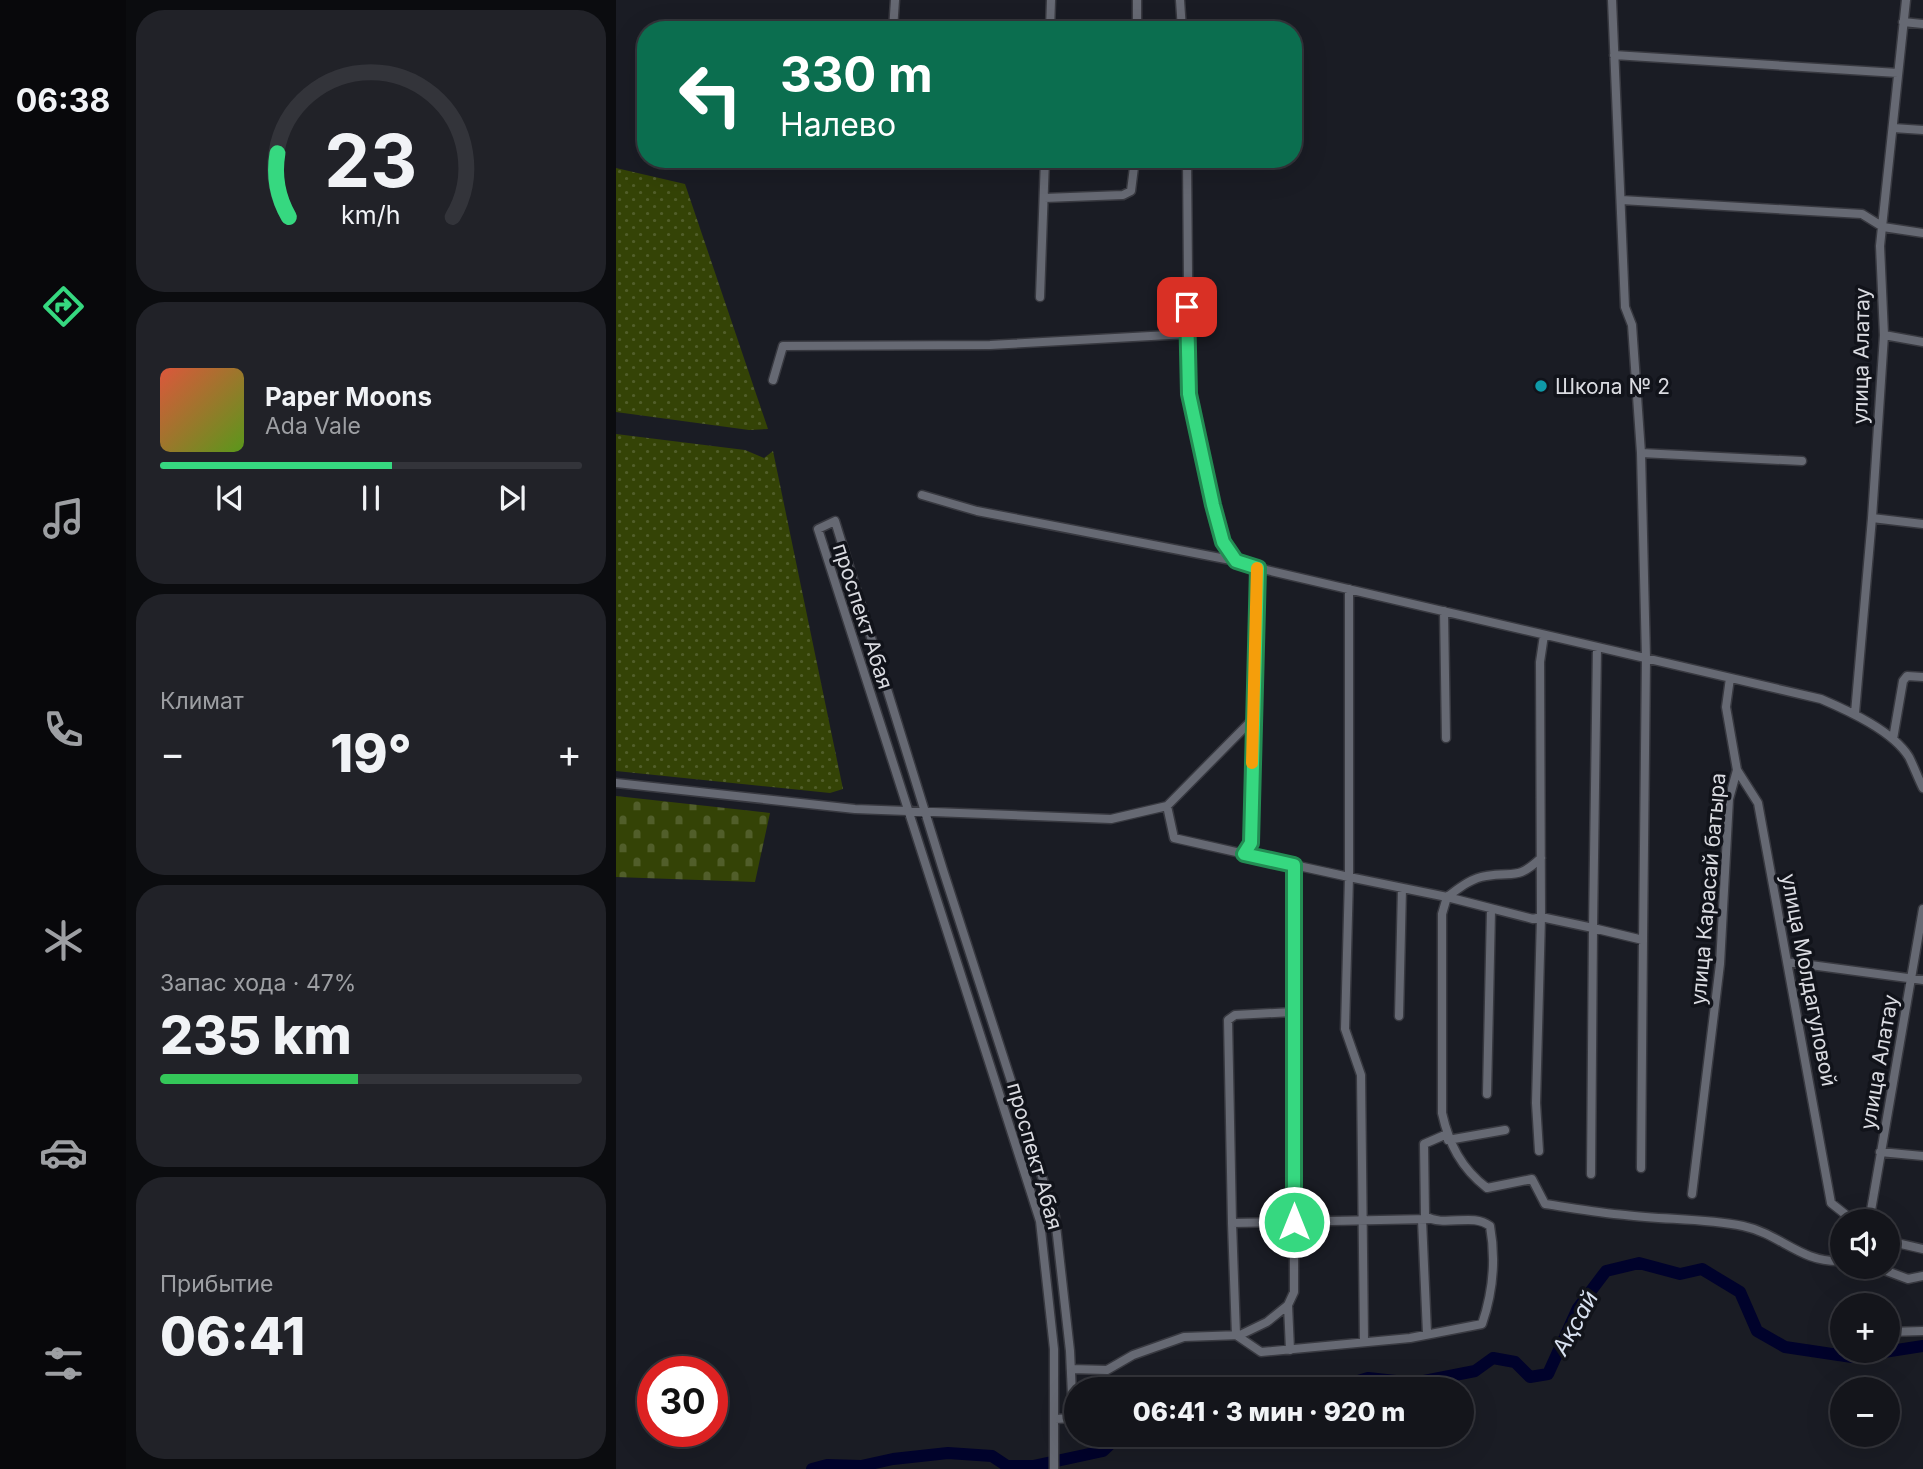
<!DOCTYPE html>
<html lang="ru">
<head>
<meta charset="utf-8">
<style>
  body { margin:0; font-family:Inter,sans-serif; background:#212228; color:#f1f3f6; height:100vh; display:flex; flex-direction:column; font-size:26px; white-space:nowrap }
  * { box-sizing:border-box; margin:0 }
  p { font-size:23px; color:#9d9fa3 }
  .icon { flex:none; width:38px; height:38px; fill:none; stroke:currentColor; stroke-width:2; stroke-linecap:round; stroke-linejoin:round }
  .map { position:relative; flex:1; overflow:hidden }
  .drawer { display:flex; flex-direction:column; gap:10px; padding:10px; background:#0b0c0f; width:490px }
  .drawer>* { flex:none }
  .top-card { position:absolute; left:21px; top:21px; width:665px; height:147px; border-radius:28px; box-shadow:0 7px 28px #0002,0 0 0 2px #33343a; background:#0b6e4f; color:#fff; overflow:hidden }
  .buttons { position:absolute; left:1214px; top:1209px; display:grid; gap:14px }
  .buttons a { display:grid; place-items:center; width:70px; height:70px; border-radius:50%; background:#14151b; box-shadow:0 7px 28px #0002,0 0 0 2px #33343a; font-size:35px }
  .speed { position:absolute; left:21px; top:1356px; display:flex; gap:14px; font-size:35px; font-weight:700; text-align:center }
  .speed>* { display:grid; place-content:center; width:91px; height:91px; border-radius:50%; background:#14151b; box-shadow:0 7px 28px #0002,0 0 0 2px #33343a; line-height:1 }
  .speed .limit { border:10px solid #d22; background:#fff; color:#111 }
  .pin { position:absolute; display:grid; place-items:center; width:60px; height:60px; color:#fff; margin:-30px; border-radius:14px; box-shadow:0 4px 10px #0006 }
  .me { position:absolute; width:77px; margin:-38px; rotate:0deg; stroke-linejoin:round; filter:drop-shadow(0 0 5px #0008) }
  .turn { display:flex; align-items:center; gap:24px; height:147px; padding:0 28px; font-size:32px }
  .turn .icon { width:91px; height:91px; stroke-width:2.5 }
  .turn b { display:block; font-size:49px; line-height:60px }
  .big { font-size:52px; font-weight:800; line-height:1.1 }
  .drawer .widget { flex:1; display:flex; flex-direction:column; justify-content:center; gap:10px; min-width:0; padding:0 24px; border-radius:28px; background:#212228 }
  .drawer .dial { align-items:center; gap:0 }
  .dial svg { height:182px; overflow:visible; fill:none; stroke:#33343a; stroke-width:7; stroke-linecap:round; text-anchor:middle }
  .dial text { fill:#f1f3f6; stroke:none }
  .song { display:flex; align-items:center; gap:21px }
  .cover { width:84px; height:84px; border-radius:10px; background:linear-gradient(135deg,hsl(10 70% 55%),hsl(90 70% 35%)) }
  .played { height:7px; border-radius:4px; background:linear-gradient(90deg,#36d880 55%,#33343a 55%) }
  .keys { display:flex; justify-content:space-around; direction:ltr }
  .heat { display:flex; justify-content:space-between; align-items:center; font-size:38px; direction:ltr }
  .charge { height:10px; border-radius:5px; background:linear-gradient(90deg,#34c759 47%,#33343a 0) }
  .trip { position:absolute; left:448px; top:1377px; width:410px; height:70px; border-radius:35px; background:#14151b; box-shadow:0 7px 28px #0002,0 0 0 2px #33343a; font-weight:800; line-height:70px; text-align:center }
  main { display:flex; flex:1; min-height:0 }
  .tabs { display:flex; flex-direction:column; width:126px; justify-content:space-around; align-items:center; background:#08080b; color:#9d9fa3 }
  .tabs .icon { width:49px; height:49px }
  .tabs .on { color:#36d880 }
  .tabs b { font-size:32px; color:#f1f3f6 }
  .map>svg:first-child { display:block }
</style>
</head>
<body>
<main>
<nav class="tabs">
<b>06:38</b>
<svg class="icon on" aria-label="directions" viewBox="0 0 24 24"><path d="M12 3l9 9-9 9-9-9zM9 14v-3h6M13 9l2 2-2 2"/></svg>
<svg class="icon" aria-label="music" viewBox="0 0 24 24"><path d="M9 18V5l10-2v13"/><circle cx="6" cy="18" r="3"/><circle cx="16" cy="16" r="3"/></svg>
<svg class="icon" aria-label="phone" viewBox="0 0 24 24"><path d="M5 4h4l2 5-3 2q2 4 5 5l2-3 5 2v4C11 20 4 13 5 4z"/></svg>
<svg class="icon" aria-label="climate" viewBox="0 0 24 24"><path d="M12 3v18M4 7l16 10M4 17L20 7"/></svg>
<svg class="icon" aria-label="car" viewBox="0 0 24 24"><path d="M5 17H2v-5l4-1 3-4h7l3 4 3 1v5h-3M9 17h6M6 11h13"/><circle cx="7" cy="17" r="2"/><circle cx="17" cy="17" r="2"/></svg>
<svg class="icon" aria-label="filters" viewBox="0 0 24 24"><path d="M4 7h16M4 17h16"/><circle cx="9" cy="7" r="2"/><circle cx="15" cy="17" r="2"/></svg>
</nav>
<section class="drawer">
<div class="widget dial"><svg viewBox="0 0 100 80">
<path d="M14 69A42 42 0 1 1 86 69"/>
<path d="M14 69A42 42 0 0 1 9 41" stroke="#36d880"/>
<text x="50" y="56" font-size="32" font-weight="700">23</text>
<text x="50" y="72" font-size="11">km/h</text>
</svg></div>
<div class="widget">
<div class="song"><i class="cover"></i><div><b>Paper Moons</b><p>Ada Vale</p></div></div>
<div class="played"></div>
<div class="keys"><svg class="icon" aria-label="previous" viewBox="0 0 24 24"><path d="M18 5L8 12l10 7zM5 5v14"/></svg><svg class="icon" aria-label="pause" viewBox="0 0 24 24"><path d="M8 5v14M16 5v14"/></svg><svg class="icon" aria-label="next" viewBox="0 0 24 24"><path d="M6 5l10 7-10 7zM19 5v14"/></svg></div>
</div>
<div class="widget"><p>Климат</p>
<div class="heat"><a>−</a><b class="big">19°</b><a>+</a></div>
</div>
<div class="widget"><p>Запас хода · 47%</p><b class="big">235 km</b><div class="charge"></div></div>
<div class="widget"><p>Прибытие</p><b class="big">06:41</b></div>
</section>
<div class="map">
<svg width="1307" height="1469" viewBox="0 0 1307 1469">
  <defs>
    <pattern id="grass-dots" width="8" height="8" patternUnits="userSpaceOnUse" patternTransform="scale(1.75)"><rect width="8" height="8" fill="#344306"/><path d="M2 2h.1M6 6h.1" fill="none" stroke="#515e2a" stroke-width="1.8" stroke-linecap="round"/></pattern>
    <pattern id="cemetery-stones" width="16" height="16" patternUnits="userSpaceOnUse" patternTransform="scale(1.75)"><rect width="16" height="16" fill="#344306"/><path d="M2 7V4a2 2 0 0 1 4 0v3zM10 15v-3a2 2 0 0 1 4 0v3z" fill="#515e2a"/></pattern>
  </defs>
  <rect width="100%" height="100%" fill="#1a1c24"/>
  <path fill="url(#grass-dots)" d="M 0,168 L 69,184 L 152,429 L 133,430 L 0,412 Z
    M 0,434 L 129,450 L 148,458 L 157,451 L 227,789 L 214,793 L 0,771 Z"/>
  <path fill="url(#cemetery-stones)" d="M 0,796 L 154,813 L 139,882 L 0,877 Z"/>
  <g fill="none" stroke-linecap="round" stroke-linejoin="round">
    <path stroke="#00022b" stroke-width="12" d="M 712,1390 L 752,1378 L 798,1383 L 859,1371 L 877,1358 L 899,1362 L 914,1377 L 932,1374 L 962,1308 L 990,1271 L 1023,1263 L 1064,1274 L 1086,1269 L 1124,1292 L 1141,1331 L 1169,1347 L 1236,1357 L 1307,1346
      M 196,1469 L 211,1465 L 245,1466 L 277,1459 L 332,1453 L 376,1456 L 391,1466 L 417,1466 L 487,1451 L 504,1435"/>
    <g stroke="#383940" stroke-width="11">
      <path id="minor" d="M 564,0 L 566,30
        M 996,0 L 1009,307 L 1016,325 L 1025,453 L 1030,658 L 1027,940
        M 1287,22 L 1307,24
        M 277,30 L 279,0
        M 434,30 L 435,0
        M 521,30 L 521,0
        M 998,55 L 1282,73
        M 1277,128 L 1307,130
        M 571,159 L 573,394 L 607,542 L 620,561 L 642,568 L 1205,699 C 1233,711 1277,731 1293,757 C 1298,767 1302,778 1307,788
        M 428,198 L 507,195 L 515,191 L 519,159
        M 1005,200 L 1246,214 L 1267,227 L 1307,233
        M 424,297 L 429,159
        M 1268,335 L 1307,342
        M 157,380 L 167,346 L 374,345 L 571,334
        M 1025,453 L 1186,461
        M 306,495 L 361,511 L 620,561
        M 1256,518 L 1307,524
        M 828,611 L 830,738
        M 981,647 L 977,928 L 1027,940 L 1025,1168
        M 1239,713 L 1256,518 L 1268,335 L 1264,246 L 1290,0
        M 1277,739 L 1287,681 L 1291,676 L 1307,677
        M 1121,770 L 1142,803 L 1215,1203 L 1239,1222
        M 0,783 L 239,809 L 495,819 L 551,806 L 637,719 L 642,568
        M 551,806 L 558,838 L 678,865
        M 628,854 L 635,843 L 637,719
        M 925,858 C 900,881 899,871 870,876 C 855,878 842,889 831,897 L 826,914 L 826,1113 C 833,1144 845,1168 871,1188 L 916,1179 L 929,1204 C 956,1208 983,1213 1009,1215 C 1049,1220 1087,1218 1127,1226 C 1165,1234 1184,1263 1226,1261
        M 1172,962 L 1307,980
        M 783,1016 L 786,888
        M 871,1094 L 875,910
        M 832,1140 L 889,1130
        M 923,1151 L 920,1103 L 925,917 L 924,662 L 928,635
        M 1264,1152 L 1307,1156
        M 1076,1194 L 1104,964 L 1113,799 L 1121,770 L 1110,707 L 1114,678
        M 813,1219 L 616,1223 L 620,1335 L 645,1352 L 794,1338 L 866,1324 C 877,1292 880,1259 874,1226 C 856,1212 829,1228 809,1216 L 808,1144 L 831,1134
        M 806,1220 L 811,1333
        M 1253,1222 L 1307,909
        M 616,1223 L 612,1020 L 619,1015 L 677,1012
        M 1272,1241 L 1307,1249
        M 1260,1267 L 1292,1279 L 1307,1276
        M 672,1305 L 674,1350
        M 1272,1332 L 1307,1331
        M 748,1340 L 745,1075 L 729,1029 L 733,877 L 831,897 L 917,919 L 925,917 L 977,928 L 975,1174
        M 455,1369 L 491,1370 L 517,1355 L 568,1337 L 624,1335 L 651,1322 L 672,1305 L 678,1292 L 678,865 L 733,877 L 733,589
        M 438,1469 L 438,1349 L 424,1221 L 202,529 L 219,521 L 327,870 L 439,1217 L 454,1351 L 457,1418 L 439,1419"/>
    </g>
    <use href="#minor" stroke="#666973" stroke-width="8"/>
  </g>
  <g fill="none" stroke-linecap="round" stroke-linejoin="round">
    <g stroke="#238c53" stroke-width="18">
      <path id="route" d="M 571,307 L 573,394 L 597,505 L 607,542 L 620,561 L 642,568 L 635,843 L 628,854 L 678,865 L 678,1222"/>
    </g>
    <use href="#route" stroke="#36d880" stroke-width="12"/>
    <path stroke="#f59e0b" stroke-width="12" d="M 636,763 L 641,568"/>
  </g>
  <circle fill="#0f9aa8" stroke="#11131a" stroke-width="2.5" cx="925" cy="386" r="7"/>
  <g text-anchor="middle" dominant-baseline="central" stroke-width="7" stroke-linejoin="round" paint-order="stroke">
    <g font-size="21" fill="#dadbe1" stroke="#11131a">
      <text transform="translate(1245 356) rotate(-89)">улица Алатау</text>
      <text transform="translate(247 616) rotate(72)">проспект Абая</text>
      <text transform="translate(1092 889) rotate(-85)">улица Карасай батыра</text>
      <text transform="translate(1193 980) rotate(79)">улица Молдагуловой</text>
      <text transform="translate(1263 1062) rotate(-80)">улица Алатау</text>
      <text transform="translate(419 1156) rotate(74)">проспект Абая</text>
    </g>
    <g font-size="21" fill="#dadbe1" stroke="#11131a" text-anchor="start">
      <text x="939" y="386">Школа № 2</text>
    </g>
    <g font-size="23" font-style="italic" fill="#d8e1f0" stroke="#11131a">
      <text transform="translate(959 1323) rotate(-61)">Ақсай</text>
    </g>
  </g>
</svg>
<div class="buttons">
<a><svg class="icon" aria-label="sound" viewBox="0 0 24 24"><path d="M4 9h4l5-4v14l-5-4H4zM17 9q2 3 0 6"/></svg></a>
<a>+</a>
<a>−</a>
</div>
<div class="speed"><div class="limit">30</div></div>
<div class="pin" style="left:571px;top:307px;background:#d93025"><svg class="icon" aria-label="arrive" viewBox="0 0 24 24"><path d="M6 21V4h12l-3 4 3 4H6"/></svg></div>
<svg class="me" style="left:678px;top:1222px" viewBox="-20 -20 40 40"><circle r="17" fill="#36d880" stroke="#fff" stroke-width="3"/><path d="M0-11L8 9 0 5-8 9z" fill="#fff"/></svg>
<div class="trip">06:41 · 3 мин · 920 m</div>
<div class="top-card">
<div class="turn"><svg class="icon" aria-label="left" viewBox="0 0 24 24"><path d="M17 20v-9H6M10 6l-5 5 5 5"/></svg><div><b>330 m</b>Налево</div></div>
</div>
</div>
</main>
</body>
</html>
